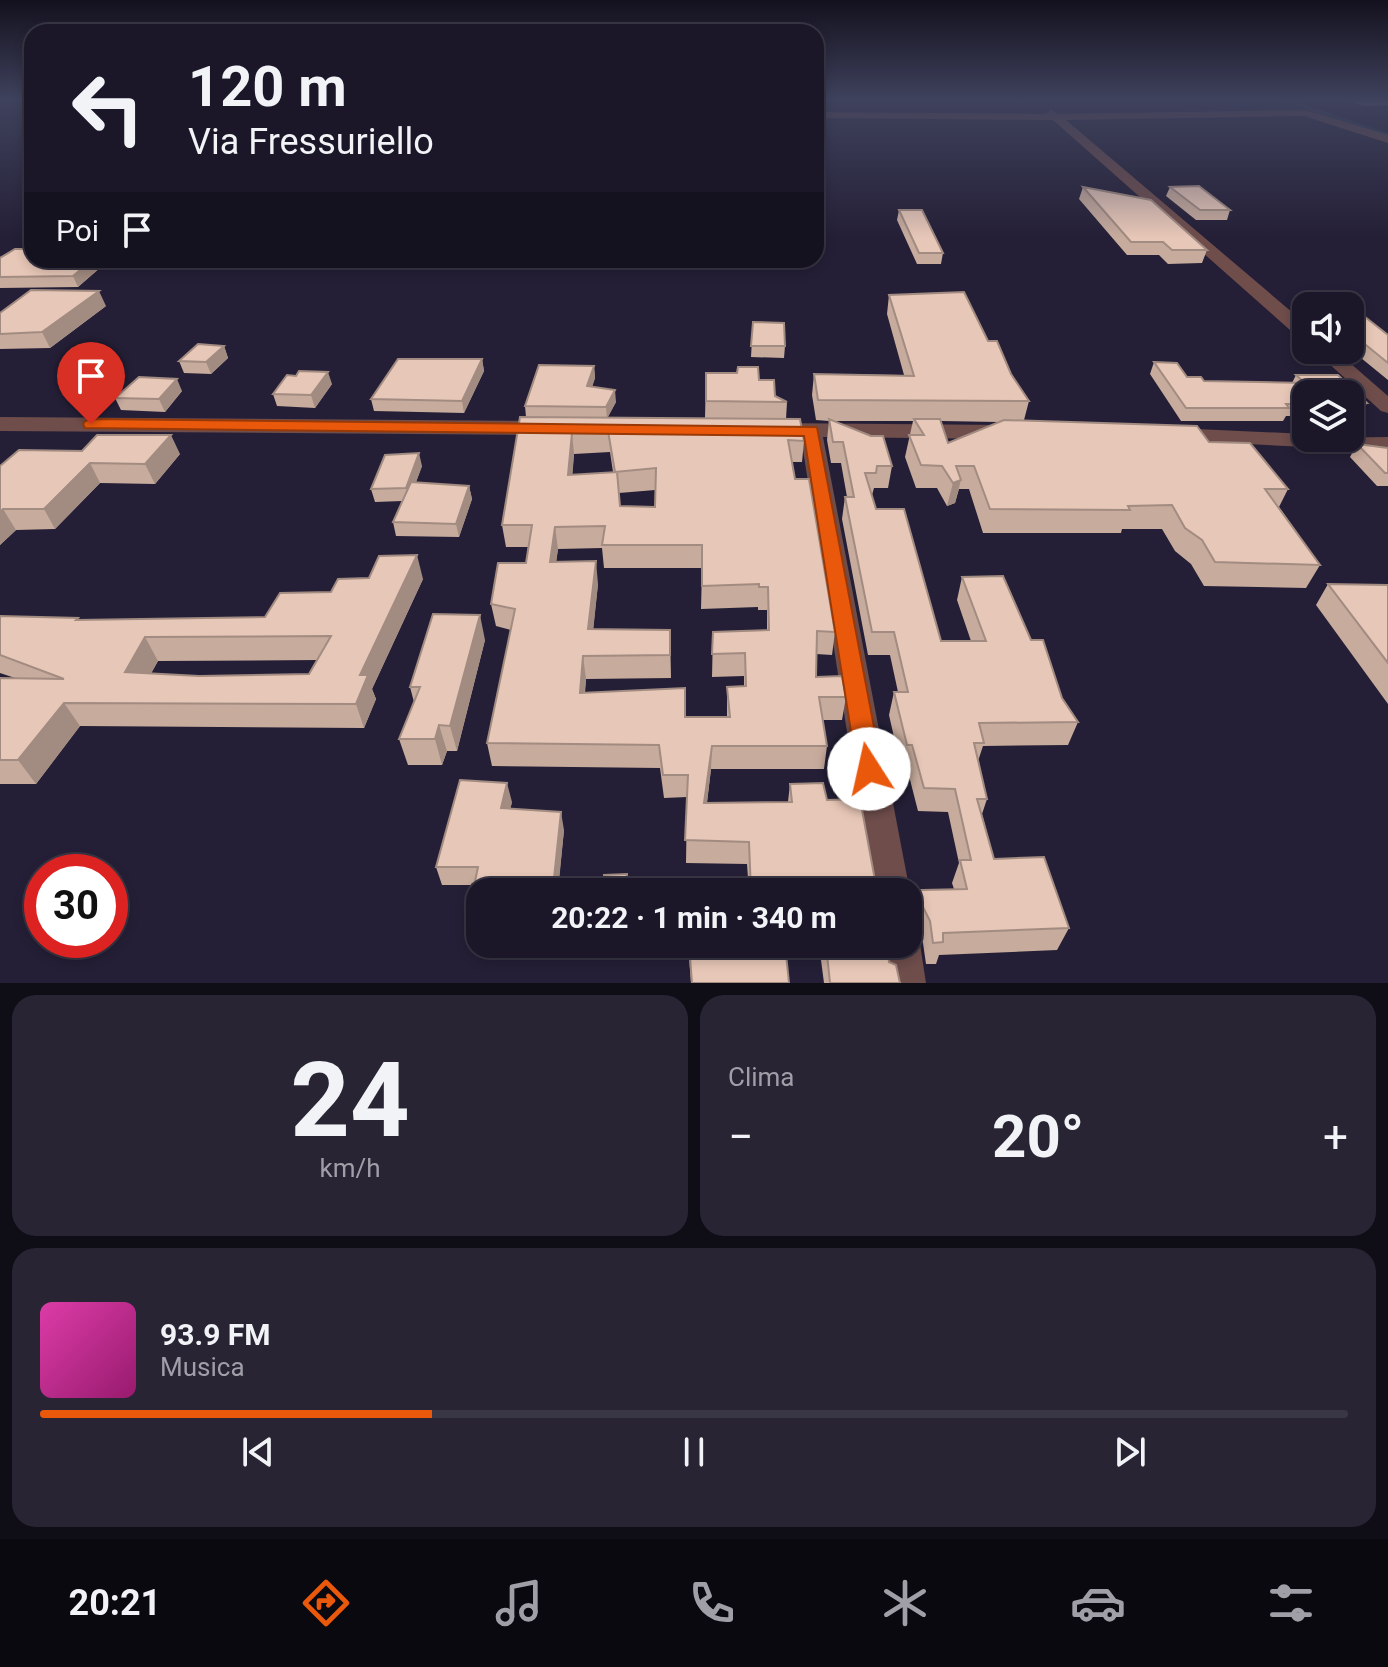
<!DOCTYPE html>
<html lang="it">
<head>
<meta charset="utf-8">
<style>
  body { margin:0; font-family:Roboto,sans-serif; background:#282434; color:#f1f3f6; height:100vh; display:flex; flex-direction:column; font-size:30px; white-space:nowrap }
  * { box-sizing:border-box; margin:0 }
  p { font-size:26px; color:#a09fa8 }
  .icon { flex:none; width:44px; height:44px; fill:none; stroke:currentColor; stroke-width:2; stroke-linecap:round; stroke-linejoin:round }
  .map { position:relative; height:983px; overflow:hidden }
  .sheet { display:flex; flex-direction:column; gap:12px; padding:12px; background:#0f0d16; flex:1 }
  .sheet>* { flex:none }
  .top-card { position:absolute; left:24px; top:24px; width:800px; height:244px; border-radius:24px; box-shadow:0 4px 12px #0003,0 0 0 2px #393645; background:#1b1728; color:#f1f3f6; overflow:hidden }
  .buttons { position:absolute; left:1292px; top:292px; display:grid; gap:16px }
  .buttons a { display:grid; place-items:center; width:72px; height:72px; border-radius:16px; background:#1b1728; box-shadow:0 4px 12px #0003,0 0 0 2px #393645; font-size:40px }
  .speed { position:absolute; left:24px; top:854px; display:flex; gap:16px; font-size:40px; font-weight:700; text-align:center }
  .speed>* { display:grid; place-content:center; width:104px; height:104px; border-radius:50%; background:#1b1728; box-shadow:0 4px 12px #0003,0 0 0 2px #393645; line-height:1 }
  .speed .limit { border:12px solid #d22; background:#fff; color:#111 }
  .pin { position:absolute; display:grid; place-items:center; width:68px; height:68px; color:#fff; margin:-82px -34px; border-radius:50% 50% 50% 0; rotate:-45deg; box-shadow:0 0 8px #0007 }
  .pin .icon { rotate:45deg }
  .me { position:absolute; width:88px; margin:-44px; rotate:350deg; stroke-linejoin:round; filter:drop-shadow(0 0 6px #0008) }
  .turn { display:flex; align-items:center; gap:28px; height:168px; padding:0 32px; font-size:36px }
  .turn .icon { width:104px; height:104px; stroke-width:2.5 }
  .turn b { display:block; font-size:56px; line-height:68px }
  .then { display:flex; align-items:center; height:76px; padding:0 32px; background:#0003; gap:16px; font-size:30px }
  .big { font-size:60px; font-weight:700; line-height:1.1 }
  .sheet .card { flex:1; display:flex; flex-direction:column; justify-content:center; gap:12px; min-width:0; padding:0 28px; border-radius:24px; background:#282434 }
  .sheet .dial { align-items:center; gap:0 }
  .dial b { font-size:104px; line-height:1 }
  .song { display:flex; align-items:center; gap:24px }
  .cover { width:96px; height:96px; border-radius:12px; background:linear-gradient(135deg,hsl(320 70% 55%),hsl(320 70% 35%)) }
  .played { height:8px; border-radius:4px; background:linear-gradient(90deg,#ea580c 30%,#393645 30%) }
  .keys { display:flex; justify-content:space-around; direction:ltr }
  .heat { display:flex; justify-content:space-between; align-items:center; font-size:44px; direction:ltr }
  .sheet .tiles { flex:1; display:grid; gap:12px; grid-template-columns:1fr 1fr }
  .card:last-child { grid-column:span 2 }
  .trip { position:absolute; left:466px; top:878px; width:456px; height:80px; border-radius:24px; background:#1b1728; box-shadow:0 4px 12px #0003,0 0 0 2px #393645; font-weight:700; line-height:80px; text-align:center }
  .dock { display:flex; height:128px; justify-content:space-around; align-items:center; background:#0b0910; color:#a09fa8 }
  .dock .icon { width:56px; height:56px }
  .dock .current { color:#ea580c }
  .dock b { font-size:36px; color:#f1f3f6 }
  .map>svg:first-child { display:block }
</style>
</head>
<body>
<div class="map">
<svg width="1388" height="983" viewBox="0 0 1388 983">
  <rect width="100%" height="100%" fill="#241f36"/>
  <g fill="none" stroke-linecap="round" stroke-linejoin="round">
    <path stroke="#2c3b4f" stroke-width="4" d="M 1284,100 L 1388,135"/>
    <path fill="#6e4d4b" fill-rule="evenodd" d="M 1051,110 L 1058,114 L 1305,110 L 1388,135 L 1388,143 L 1304,116 L 1066,120 L 1306,324 L 1306,340 L 1299,338 L 1053,120 L 816,118 L 816,112 L 1046,114 Z
      M 1314,350 L 1335,350 L 1388,396 L 1388,413 L 1381,411 Z
      M 0,417 L 550,421 L 561,428 L 550,435 L 0,431 Z
      M 771,423 L 1006,425 L 1017,432 L 1006,439 L 823,437 L 910,892 L 908,896 L 908,892 L 872,892 L 801,437 L 763,435 L 760,430 L 763,425 Z
      M 1175,428 L 1306,434 L 1306,438 L 1388,437 L 1388,451 L 1167,440 L 1164,435 L 1167,430 Z
      M 908,928 L 914,930 L 920,944 L 926,983 L 886,983 L 880,944 L 908,944 Z"/>
  </g>
  <path fill="#c7ab9d" fill-rule="evenodd" d="M 1348,100 L 1388,100 L 1388,105 L 1363,106 Z
    M 816,112 L 823,115 L 823,126 L 816,126 Z
    M 1083,187 L 1207,250 L 1202,263 L 1168,264 L 1159,255 L 1127,255 L 1079,199 Z
    M 1170,187 L 1230,210 L 1227,220 L 1196,220 L 1166,196 Z
    M 899,210 L 943,253 L 941,264 L 917,264 L 897,220 Z
    M 0,258 L 32,260 L 109,260 L 78,287 L 0,288 Z
    M 889,295 L 988,341 L 1029,401 L 1024,420 L 1209,442 L 1288,489 L 1279,507 L 1320,565 L 1306,588 L 1204,586 L 1191,564 L 1175,551 L 1162,529 L 1122,529 L 1121,533 L 983,533 L 969,489 L 959,489 L 955,503 L 947,506 L 937,488 L 916,488 L 905,457 L 913,421 L 833,421 L 892,466 L 888,488 L 874,488 L 872,495 L 876,509 L 941,641 L 971,641 L 957,600 L 962,577 L 1031,640 L 1062,698 L 1078,722 L 1068,745 L 983,746 L 978,761 L 987,799 L 982,814 L 994,859 L 1069,928 L 1057,950 L 939,955 L 936,964 L 926,964 L 923,943 L 915,927 L 909,926 L 908,931 L 908,892 L 749,892 L 747,864 L 686,863 L 687,797 L 664,798 L 660,768 L 492,766 L 487,743 L 511,630 L 496,626 L 491,604 L 526,563 L 528,547 L 506,547 L 502,525 L 526,417 L 525,406 L 594,366 L 595,378 L 592,387 L 616,402 L 607,418 L 705,418 L 706,373 L 759,380 L 775,396 L 787,402 L 786,419 L 804,441 L 802,462 L 792,462 L 795,479 L 835,632 L 832,655 L 816,654 L 816,677 L 846,697 L 842,720 L 823,720 L 827,746 L 824,769 L 711,769 L 707,803 L 788,802 L 790,784 L 827,800 L 877,891 L 954,889 L 952,883 L 959,863 L 948,812 L 918,811 L 907,768 L 901,768 L 889,715 L 894,692 L 898,692 L 890,655 L 868,655 L 842,519 L 845,497 L 847,497 L 841,463 L 831,463 L 827,440 L 829,421 L 816,420 L 812,395 L 814,374 L 904,375 L 887,314 ZM 941,421 L 999,422 L 948,443 ZM 610,452 L 613,472 L 572,475 L 574,454 ZM 655,490 L 655,507 L 620,506 L 619,493 ZM 602,548 L 604,568 L 702,568 L 701,609 L 758,607 L 758,610 L 767,610 L 767,630 L 713,632 L 712,677 L 744,676 L 744,686 L 727,687 L 727,717 L 685,717 L 585,693 L 586,679 L 671,678 L 670,630 L 593,629 L 598,584 L 556,562 L 558,549 Z
    M 106,306 L 50,348 L 0,349 L 0,313 Z
    M 1350,313 L 1388,335 L 1388,380 L 1350,349 Z
    M 753,322 L 785,346 L 784,358 L 751,357 Z
    M 224,346 L 228,358 L 211,374 L 184,373 L 179,361 Z
    M 482,359 L 484,371 L 464,413 L 374,411 L 371,399 Z
    M 1154,362 L 1177,363 L 1187,377 L 1201,377 L 1204,381 L 1292,383 L 1296,375 L 1338,375 L 1367,403 L 1361,416 L 1350,416 L 1350,394 L 1306,394 L 1306,416 L 1286,416 L 1283,421 L 1181,421 L 1150,374 Z
    M 332,384 L 315,408 L 277,406 L 273,394 Z
    M 182,391 L 165,412 L 121,410 L 115,398 Z
    M 1357,444 L 1388,448 L 1388,486 L 1377,486 L 1350,457 Z
    M 180,454 L 155,484 L 100,483 L 55,529 L 16,530 L 0,545 L 0,466 Z
    M 422,466 L 416,482 L 469,486 L 472,499 L 459,537 L 396,536 L 393,522 L 402,501 L 375,502 L 371,489 Z
    M 423,579 L 372,689 L 376,699 L 364,728 L 80,726 L 36,784 L 0,784 L 0,678 L 15,678 L 0,673 L 0,616 L 79,620 L 265,617 L 331,592 ZM 318,660 L 309,674 L 199,676 L 151,673 L 158,661 Z
    M 1328,584 L 1388,585 L 1388,704 L 1316,605 Z
    M 485,640 L 457,751 L 447,751 L 442,765 L 408,765 L 399,739 L 414,702 L 410,687 Z
    M 512,802 L 510,809 L 564,830 L 559,878 L 480,892 L 480,915 L 477,915 L 472,896 L 474,885 L 442,885 L 436,867 Z
    M 688,944 L 785,944 L 789,983 L 691,983 Z
    M 824,944 L 887,944 L 889,962 L 900,983 L 824,983 L 821,960 Z"/>
  <path fill="#a28b80" d="M 816,103 L 822,103 L 822,109 L 816,110 Z
    M 92,260 L 109,260 L 78,287 L 73,276 Z
    M 99,291 L 106,306 L 50,348 L 42,332 Z
    M 224,346 L 228,358 L 211,374 L 206,362 Z
    M 482,359 L 484,371 L 464,413 L 462,401 Z
    M 594,366 L 595,378 L 588,398 L 587,386 Z
    M 328,372 L 332,384 L 315,408 L 311,395 Z
    M 177,379 L 182,391 L 165,412 L 159,399 Z
    M 615,390 L 616,402 L 607,419 L 606,407 Z
    M 572,433 L 574,454 L 571,496 L 568,475 Z
    M 171,435 L 180,454 L 155,484 L 145,464 Z
    M 419,453 L 422,466 L 409,501 L 406,488 Z
    M 90,463 L 100,483 L 55,529 L 44,509 Z
    M 961,480 L 955,503 L 947,506 L 953,483 Z
    M 469,486 L 472,499 L 459,537 L 456,524 Z
    M 3,509 L 16,530 L 0,545 L 0,512 Z
    M 555,527 L 558,549 L 553,585 L 550,562 Z
    M 417,555 L 423,579 L 372,689 L 376,699 L 364,728 L 356,704 L 360,675 Z
    M 596,561 L 598,584 L 591,652 L 588,629 Z
    M 480,615 L 485,640 L 457,751 L 450,726 Z
    M 145,637 L 158,661 L 139,696 L 125,672 Z
    M 583,656 L 586,679 L 582,716 L 580,693 Z
    M 64,703 L 80,726 L 36,784 L 18,760 Z
    M 439,725 L 447,751 L 442,765 L 435,739 Z
    M 712,746 L 711,769 L 704,826 L 704,803 Z
    M 507,783 L 512,802 L 506,827 L 501,808 Z
    M 561,812 L 564,830 L 558,892 L 554,878 Z"/>
  <path fill="#e7c7b7" stroke="#a28b80" stroke-width="2" fill-rule="evenodd" d="M 816,112 L 823,115 L 823,120 L 816,119 Z
    M 1199,186 L 1230,210 L 1200,210 L 1170,187 Z
    M 1083,187 L 1151,200 L 1207,250 L 1172,250 L 1163,242 L 1131,242 Z
    M 899,210 L 922,210 L 943,253 L 919,253 Z
    M 32,243 L 32,260 L 92,260 L 73,276 L 0,277 L 0,258 L 15,249 L 23,249 Z
    M 31,290 L 99,291 L 42,332 L 0,334 L 0,313 Z
    M 964,292 L 988,341 L 997,341 L 1011,374 L 1029,401 L 818,400 L 814,374 L 914,376 L 889,295 Z
    M 1350,313 L 1360,313 L 1388,335 L 1388,363 L 1350,332 Z
    M 753,322 L 784,323 L 785,346 L 751,346 Z
    M 198,344 L 224,346 L 206,362 L 179,361 Z
    M 398,359 L 482,359 L 462,401 L 371,399 Z
    M 1154,362 L 1177,363 L 1187,377 L 1201,377 L 1204,381 L 1305,383 L 1296,375 L 1338,375 L 1367,403 L 1350,403 L 1350,394 L 1306,394 L 1306,404 L 1286,404 L 1289,408 L 1186,408 Z
    M 539,365 L 594,366 L 587,386 L 615,390 L 606,407 L 525,406 Z
    M 738,367 L 758,367 L 759,380 L 774,380 L 775,396 L 787,402 L 706,401 L 706,373 L 737,373 Z
    M 299,371 L 328,372 L 311,395 L 273,394 L 287,375 L 296,376 Z
    M 139,377 L 177,379 L 159,399 L 115,398 Z
    M 520,417 L 800,419 L 804,441 L 788,440 L 795,479 L 809,479 L 835,632 L 817,631 L 816,677 L 842,676 L 846,697 L 819,697 L 827,746 L 712,746 L 704,803 L 792,802 L 790,784 L 823,783 L 827,800 L 860,799 L 877,891 L 967,889 L 960,860 L 971,860 L 955,789 L 924,788 L 912,745 L 907,745 L 894,692 L 908,692 L 894,632 L 872,632 L 845,497 L 854,497 L 843,442 L 833,442 L 829,419 L 871,436 L 883,436 L 892,466 L 877,466 L 876,473 L 865,473 L 876,509 L 904,509 L 941,641 L 986,641 L 962,577 L 1003,576 L 1031,640 L 1043,640 L 1062,698 L 1078,722 L 979,723 L 984,743 L 974,743 L 987,799 L 977,799 L 994,859 L 1044,857 L 1069,928 L 943,933 L 943,942 L 933,943 L 930,921 L 922,905 L 913,904 L 912,919 L 908,919 L 908,892 L 751,892 L 749,842 L 685,840 L 688,775 L 663,775 L 659,745 L 487,743 L 515,609 L 491,604 L 498,563 L 526,563 L 532,525 L 502,525 ZM 608,431 L 615,472 L 656,468 L 655,507 L 620,506 L 617,472 L 568,475 L 572,433 ZM 605,526 L 602,545 L 702,545 L 702,586 L 759,584 L 759,587 L 768,587 L 769,630 L 713,632 L 712,654 L 745,653 L 746,686 L 727,687 L 730,717 L 685,717 L 685,688 L 580,693 L 583,656 L 670,655 L 670,630 L 588,629 L 596,561 L 550,562 L 555,527 Z
    M 914,419 L 940,419 L 948,443 L 1004,420 L 1197,426 L 1209,442 L 1250,443 L 1288,489 L 1265,489 L 1320,565 L 1215,562 L 1202,540 L 1185,528 L 1172,505 L 1128,506 L 1130,510 L 990,509 L 974,466 L 956,466 L 961,480 L 953,483 L 942,466 L 921,465 L 909,435 L 924,435 Z
    M 97,435 L 171,435 L 145,464 L 90,463 L 44,509 L 3,509 L 0,512 L 0,466 L 19,450 L 82,451 Z
    M 1357,444 L 1388,448 L 1388,473 L 1385,473 Z
    M 419,453 L 406,488 L 371,489 L 385,455 Z
    M 411,482 L 469,486 L 456,524 L 393,522 Z
    M 417,555 L 360,675 L 368,675 L 356,704 L 64,703 L 18,760 L 0,760 L 0,678 L 64,679 L 0,655 L 0,616 L 78,618 L 76,620 L 265,617 L 280,593 L 331,592 L 338,579 L 369,578 L 379,556 ZM 331,636 L 309,674 L 199,676 L 125,672 L 145,637 Z
    M 1328,584 L 1388,585 L 1388,663 Z
    M 433,614 L 480,615 L 450,726 L 439,725 L 435,739 L 399,739 L 420,687 L 410,687 Z
    M 460,780 L 507,783 L 501,808 L 561,812 L 554,878 L 602,881 L 602,892 L 480,892 L 480,896 L 472,896 L 478,867 L 436,867 Z
    M 627,874 L 626,892 L 604,892 L 604,875 Z
    M 689,944 L 785,944 L 789,983 L 692,983 Z
    M 826,944 L 887,944 L 889,962 L 896,965 L 900,983 L 830,983 Z"/>
  <linearGradient id="sky" x2="0" y2="1"><stop stop-color="#14111e"/><stop offset="0.42" stop-color="#3f425d"/><stop offset="1" stop-color="#3f425d" stop-opacity="0"/></linearGradient>
  <rect width="1388" height="238" fill="url(#sky)"/>
  <path fill="#ea580c" stroke="#983908" stroke-width="2" d="M 91,419 L 817,427 L 882,769 L 878,777 L 869,780 L 860,777 L 857,769 L 804,436 L 85,428 L 83,424 L 85,421 Z"/>
</svg>
<div class="buttons">
<a><svg class="icon" aria-label="sound" viewBox="0 0 24 24"><path d="M4 9h4l5-4v14l-5-4H4zM17 9q2 3 0 6"/></svg></a>
<a><svg class="icon" aria-label="layers" viewBox="0 0 24 24"><path d="M12 4l9 5-9 5-9-5zM3 14l9 5 9-5"/></svg></a>
</div>
<div class="speed"><div class="limit">30</div></div>
<div class="pin" style="left:91px;top:424px;background:#d93025"><svg class="icon" aria-label="arrive" viewBox="0 0 24 24"><path d="M6 21V4h12l-3 4 3 4H6"/></svg></div>
<svg class="me" style="left:869px;top:769px" viewBox="-20 -20 40 40"><circle r="19" fill="#fff"/><path d="M0-13L10 11 0 6-10 11z" fill="#ea580c"/></svg>
<div class="trip">20:22 · 1 min · 340 m</div>
<div class="top-card">
<div class="turn"><svg class="icon" aria-label="left" viewBox="0 0 24 24"><path d="M17 20v-9H6M10 6l-5 5 5 5"/></svg><div><b>120 m</b>Via Fressuriello</div></div>
<div class="then">Poi<svg class="icon" aria-label="arrive" viewBox="0 0 24 24"><path d="M6 21V4h12l-3 4 3 4H6"/></svg></div>
</div>
</div>
<section class="sheet">
<div class="tiles">
<div class="card dial"><b>24</b><p>km/h</p></div>
<div class="card"><p>Clima</p>
<div class="heat"><a>−</a><b class="big">20°</b><a>+</a></div>
</div>
<div class="card">
<div class="song"><i class="cover"></i><div><b>93.9 FM</b><p>Musica</p></div></div>
<div class="played"></div>
<div class="keys"><svg class="icon" aria-label="previous" viewBox="0 0 24 24"><path d="M18 5L8 12l10 7zM5 5v14"/></svg><svg class="icon" aria-label="pause" viewBox="0 0 24 24"><path d="M8 5v14M16 5v14"/></svg><svg class="icon" aria-label="next" viewBox="0 0 24 24"><path d="M6 5l10 7-10 7zM19 5v14"/></svg></div>
</div>
</div>
</section>
<nav class="dock">
<b>20:21</b>
<svg class="icon current" aria-label="directions" viewBox="0 0 24 24"><path d="M12 3l9 9-9 9-9-9zM9 14v-3h6M13 9l2 2-2 2"/></svg>
<svg class="icon" aria-label="music" viewBox="0 0 24 24"><path d="M9 18V5l10-2v13"/><circle cx="6" cy="18" r="3"/><circle cx="16" cy="16" r="3"/></svg>
<svg class="icon" aria-label="phone" viewBox="0 0 24 24"><path d="M5 4h4l2 5-3 2q2 4 5 5l2-3 5 2v4C11 20 4 13 5 4z"/></svg>
<svg class="icon" aria-label="climate" viewBox="0 0 24 24"><path d="M12 3v18M4 7l16 10M4 17L20 7"/></svg>
<svg class="icon" aria-label="car" viewBox="0 0 24 24"><path d="M5 17H2v-5l4-1 3-4h7l3 4 3 1v5h-3M9 17h6M6 11h13"/><circle cx="7" cy="17" r="2"/><circle cx="17" cy="17" r="2"/></svg>
<svg class="icon" aria-label="filters" viewBox="0 0 24 24"><path d="M4 7h16M4 17h16"/><circle cx="9" cy="7" r="2"/><circle cx="15" cy="17" r="2"/></svg>
</nav>
</body>
</html>
